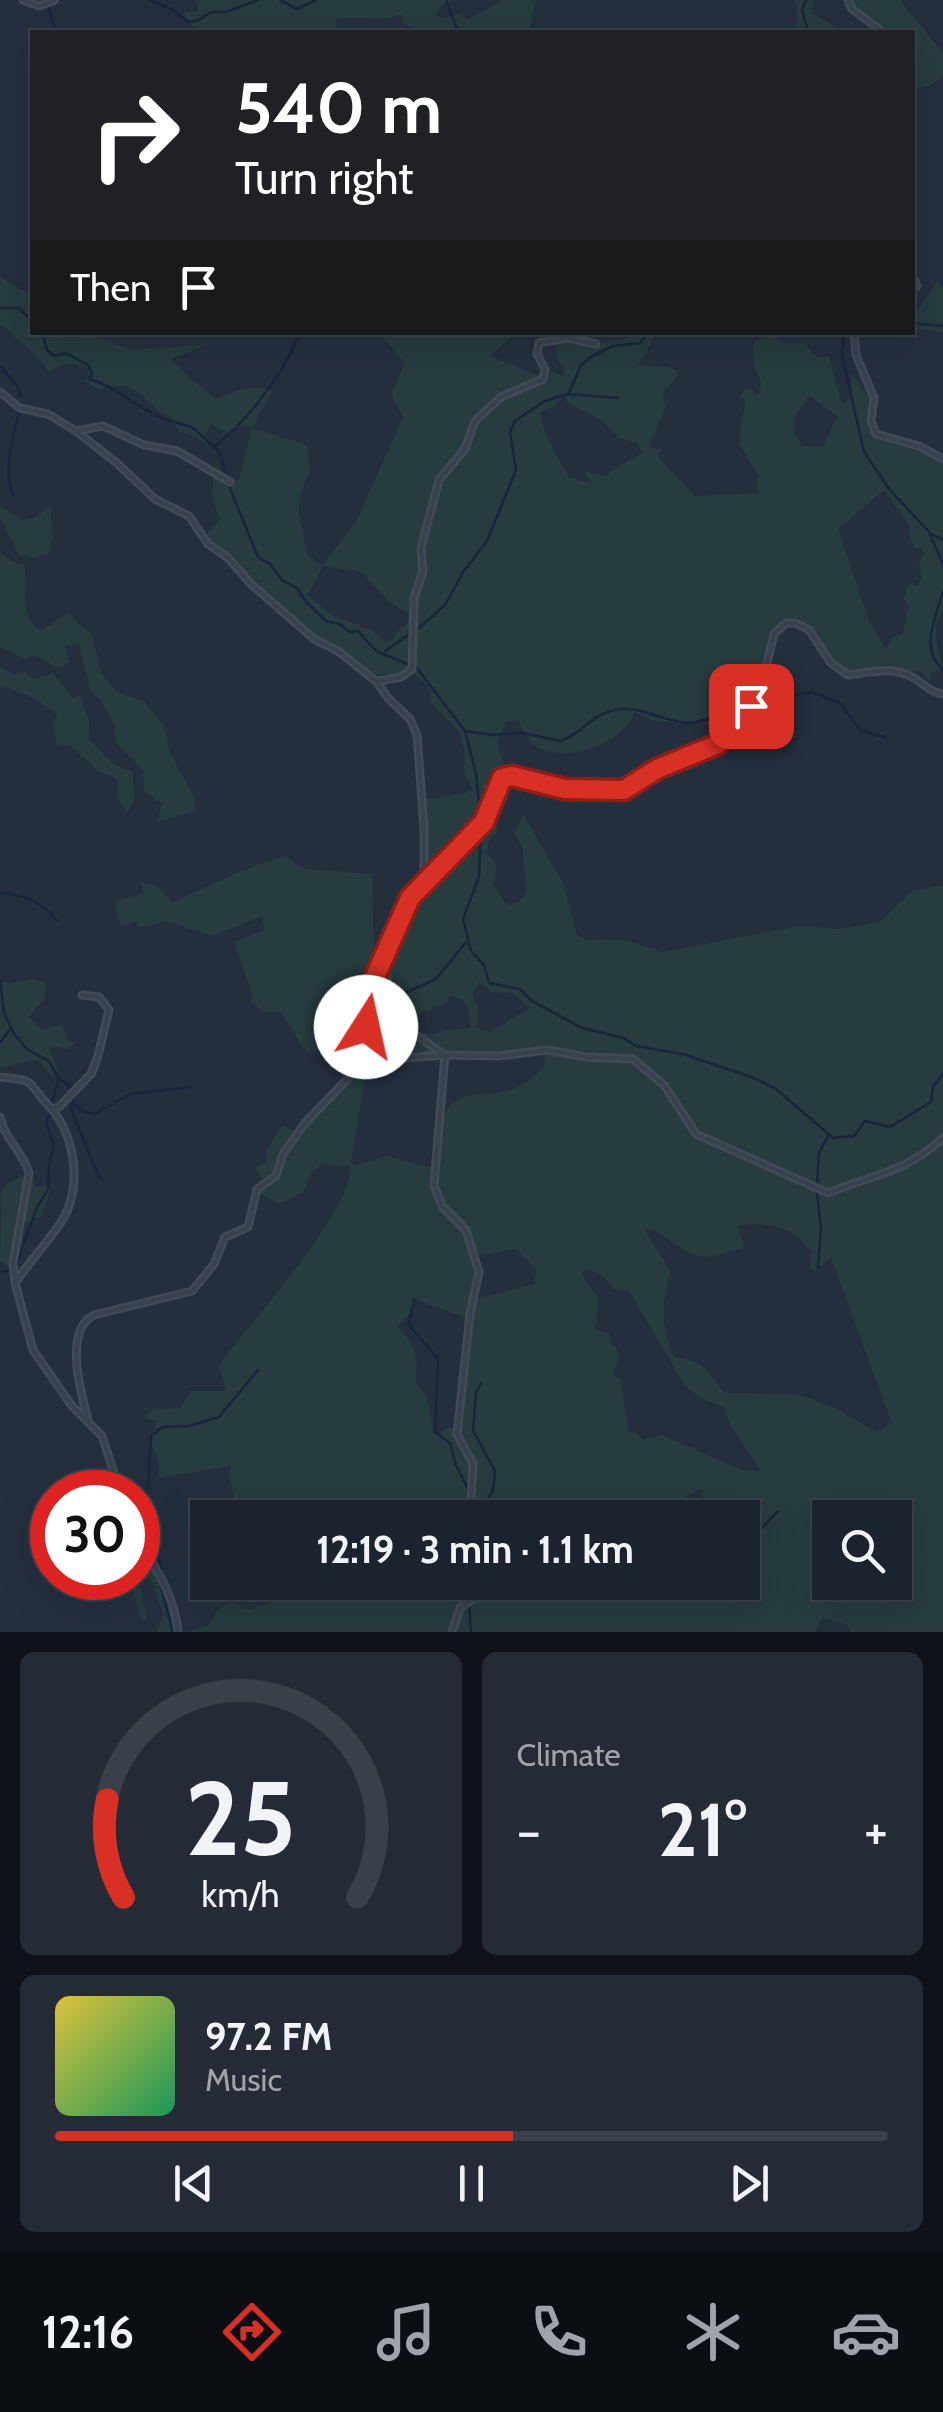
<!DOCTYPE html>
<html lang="en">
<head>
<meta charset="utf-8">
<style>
  body { margin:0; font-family:Cabin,sans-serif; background:#242b36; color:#f1f3f6; height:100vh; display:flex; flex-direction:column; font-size:38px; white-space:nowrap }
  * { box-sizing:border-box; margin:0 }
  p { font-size:32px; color:#a0a4aa }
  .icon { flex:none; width:55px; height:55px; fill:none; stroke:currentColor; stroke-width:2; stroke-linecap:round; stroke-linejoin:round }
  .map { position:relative; height:1632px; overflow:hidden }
  .drawer { display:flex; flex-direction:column; gap:20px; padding:20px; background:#0f1319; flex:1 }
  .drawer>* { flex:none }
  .guide { position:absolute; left:30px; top:30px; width:885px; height:305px; border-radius:0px; box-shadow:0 10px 40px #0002,0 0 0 2px #39404a; background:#202124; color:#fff; overflow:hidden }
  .tools { position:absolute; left:812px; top:1500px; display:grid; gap:20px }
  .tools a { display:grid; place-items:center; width:100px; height:100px; border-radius:0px; background:#1b232e; box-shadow:0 10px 40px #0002,0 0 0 2px #39404a; font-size:50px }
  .speed { position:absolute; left:30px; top:1470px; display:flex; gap:20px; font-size:50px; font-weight:700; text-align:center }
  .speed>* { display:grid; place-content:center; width:130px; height:130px; border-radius:50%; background:#1b232e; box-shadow:0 10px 40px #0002,0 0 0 2px #39404a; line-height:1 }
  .speed .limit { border:15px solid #d22; background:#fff; color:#111 }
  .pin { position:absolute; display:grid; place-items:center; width:85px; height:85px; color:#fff; margin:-42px; border-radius:20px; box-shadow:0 5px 15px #0006 }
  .me { position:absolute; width:110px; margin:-55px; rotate:10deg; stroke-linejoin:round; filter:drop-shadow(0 0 8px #0008) }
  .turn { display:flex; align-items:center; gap:35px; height:210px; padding:0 40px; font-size:45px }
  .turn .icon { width:130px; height:130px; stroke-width:2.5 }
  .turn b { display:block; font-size:70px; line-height:85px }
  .then { display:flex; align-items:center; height:95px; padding:0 40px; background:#0003; gap:20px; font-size:38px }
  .big { font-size:75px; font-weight:800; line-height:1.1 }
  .drawer .tile { flex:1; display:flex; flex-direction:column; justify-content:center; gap:15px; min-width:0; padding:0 35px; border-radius:15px; background:#242b36 }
  .drawer .dial { align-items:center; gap:0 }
  .dial svg { height:260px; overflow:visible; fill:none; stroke:#39404a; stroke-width:7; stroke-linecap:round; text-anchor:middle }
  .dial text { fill:#f1f3f6; stroke:none }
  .song { display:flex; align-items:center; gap:30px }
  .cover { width:120px; height:120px; border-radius:15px; background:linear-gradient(135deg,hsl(50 70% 55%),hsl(150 70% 35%)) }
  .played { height:10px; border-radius:5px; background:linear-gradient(90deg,#d93025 55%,#39404a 55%) }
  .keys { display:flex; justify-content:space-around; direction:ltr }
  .heat { display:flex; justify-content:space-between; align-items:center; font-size:55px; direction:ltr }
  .drawer .tiles { flex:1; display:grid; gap:20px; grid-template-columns:1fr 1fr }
  .tile:last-child { grid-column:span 2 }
  .trip { position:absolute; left:190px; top:1500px; width:570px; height:100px; border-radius:0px; background:#1b232e; box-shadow:0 10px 40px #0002,0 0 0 2px #39404a; font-weight:800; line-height:100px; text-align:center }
  .tab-bar { display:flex; height:160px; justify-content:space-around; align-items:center; background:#0b0e12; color:#a0a4aa }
  .tab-bar .icon { width:70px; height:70px }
  .tab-bar .selected { color:#d93025 }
  .tab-bar b { font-size:45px; color:#f1f3f6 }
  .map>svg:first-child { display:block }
</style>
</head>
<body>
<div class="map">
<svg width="943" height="1632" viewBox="0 0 943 1632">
  <rect width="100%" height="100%" fill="#242f3e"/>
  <path fill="#263c3f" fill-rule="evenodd" d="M 196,0 L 453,0 L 440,7 L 436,16 L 446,18 L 459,14 L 467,20 L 502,0 L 536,0 L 529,32 L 420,32 L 403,23 L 401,14 L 386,19 L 337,18 L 335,26 L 341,32 L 202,32 L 187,22 L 184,12 L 198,11 Z
    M 795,0 L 814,0 L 812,13 L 845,32 L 742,32 L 793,31 L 798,19 Z
    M 847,0 L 900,0 L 943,53 L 943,77 L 928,86 L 913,90 L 912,32 C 885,32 858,29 847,0 Z
    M 0,277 L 32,295 L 32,332 L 87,333 L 132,350 L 208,344 L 172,359 L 189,378 L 217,399 C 234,391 255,382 272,392 L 252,428 L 307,445 L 310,470 L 300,495 L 299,514 L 307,554 L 322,566 L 357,520 L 403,417 L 391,394 L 405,363 L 379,333 L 515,333 L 490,356 L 544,378 L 552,371 L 563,376 L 564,368 L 557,359 L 556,345 L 548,344 L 533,333 L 584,333 L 581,341 C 609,347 631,333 658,333 L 638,364 C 649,367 670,365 677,371 L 675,380 L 662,392 L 666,407 L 649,445 L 652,449 L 660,449 L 659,457 L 694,496 L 759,493 L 756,484 L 759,477 L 739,443 L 745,402 L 741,394 L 746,388 L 753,390 L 754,396 L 760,393 L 761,383 L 753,363 L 754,342 L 771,335 L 784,343 L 805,344 L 817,357 L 829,356 L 842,405 L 852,395 L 851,372 L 869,399 L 878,435 L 911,442 L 943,457 L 943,609 C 930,629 938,648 943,669 L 931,672 L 931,679 L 928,681 L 922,672 L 886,669 L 846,676 C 826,658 816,632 790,622 C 756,634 776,678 752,701 C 731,722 690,722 663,722 C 652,722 644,714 634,713 C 622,745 566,763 537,747 C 529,743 522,728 518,720 L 507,721 L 497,743 L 506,768 L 496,788 L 489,814 L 498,831 L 490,838 L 486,854 C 502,862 494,870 494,885 L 505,903 L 512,905 L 519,902 L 527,891 L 522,847 L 515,833 L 523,814 L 563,883 L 577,935 L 588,940 L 622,939 L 662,952 L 799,926 L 840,929 L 880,922 L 912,891 L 943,885 L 943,1632 L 851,1632 L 848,1625 L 822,1618 L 815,1632 L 188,1632 L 209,1625 L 216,1612 L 227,1603 L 237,1604 L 248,1610 L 288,1596 L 290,1583 L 742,1582 L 742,1518 L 705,1517 L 701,1489 L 669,1505 L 670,1517 L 239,1517 L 229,1478 L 230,1466 L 159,1478 L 159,1462 L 150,1441 L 156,1425 L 155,1420 L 146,1419 L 146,1414 L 155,1409 L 180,1408 L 190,1391 L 226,1391 L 219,1365 C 247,1326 357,1207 350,1164 L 338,1167 L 324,1164 L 312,1171 L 304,1192 L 279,1204 L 254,1191 L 264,1182 L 255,1168 L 266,1162 L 268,1148 L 282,1126 L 298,1131 L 361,1060 L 354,1046 L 307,1053 L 281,1013 L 264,1012 L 250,1001 L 253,996 L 234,942 L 264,930 L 262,916 L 213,936 L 166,921 L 140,928 L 136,921 L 121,927 L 114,901 L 144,894 L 141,882 L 157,886 L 173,902 L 241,871 L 283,856 L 305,869 L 372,874 L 374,947 L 380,958 L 409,895 L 426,879 L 421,801 L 473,791 L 465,774 L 464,749 L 458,730 L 431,703 L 430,688 L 414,674 L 374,674 L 343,650 L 317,636 L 259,587 L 228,553 L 208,541 L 206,535 L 220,520 C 212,502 209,485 217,466 L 228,479 L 239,480 L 252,427 L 243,425 L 227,433 L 210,424 L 205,437 L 212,448 L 195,436 L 178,431 L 172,417 L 161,413 L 139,393 L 125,386 L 106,387 L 101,391 L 86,382 L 89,370 C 75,359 61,364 49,372 C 37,353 18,343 4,325 L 0,325 ZM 563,393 L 567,396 L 566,402 L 602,420 L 619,438 L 636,443 L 643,452 L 604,476 L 583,471 L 591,483 L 569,477 C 558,459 542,431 540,412 L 553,407 ZM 809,395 L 837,416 L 823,447 L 802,446 C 787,420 794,419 809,395 ZM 884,490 L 908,524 L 911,542 L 917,549 L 922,547 L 924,553 L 919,562 L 922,576 L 920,583 L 915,586 L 913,582 L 905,588 L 907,594 L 903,597 L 908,606 L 903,634 L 892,637 L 886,650 L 869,621 L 838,529 ZM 323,566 L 361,572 L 390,602 L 408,613 L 409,622 L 395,633 L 393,640 L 385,641 L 371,630 L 332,615 L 308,595 ZM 479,982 L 492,992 L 513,993 L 530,1008 L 490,1032 L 476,1027 L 479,1008 L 472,994 ZM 449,997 C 468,995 470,1013 471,1028 L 444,1030 L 433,1035 L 415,1031 L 407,1016 L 420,1014 L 426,1010 L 429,1014 L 432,1007 L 444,1005 ZM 546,1048 L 544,1068 C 533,1077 524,1085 510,1090 C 480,1099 457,1086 441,1120 C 435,1134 436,1153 434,1169 L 387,1156 L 357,1165 L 351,1163 L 366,1070 L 362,1068 C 382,1045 463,1057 492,1055 C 510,1055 529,1049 546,1048 ZM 760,1224 C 785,1227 795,1231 811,1251 L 810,1267 L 814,1272 L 831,1258 L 892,1423 L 876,1432 L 837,1409 L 798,1394 L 725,1393 C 705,1370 705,1361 674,1357 C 661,1329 661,1302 671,1271 L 644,1229 C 665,1230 675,1249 695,1255 C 709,1260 730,1251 744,1248 L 738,1225 ZM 516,1249 L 536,1269 L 534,1284 L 477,1299 L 479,1273 L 476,1256 ZM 587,1269 L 603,1276 L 614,1289 L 629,1291 L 684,1384 L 697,1396 L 725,1408 L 730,1424 L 762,1472 L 742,1470 L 662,1435 L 642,1440 L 636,1432 L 629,1433 L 620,1379 L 612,1373 L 619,1359 L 617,1349 L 611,1344 L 608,1332 L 595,1330 L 599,1298 L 586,1283 L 582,1273 ZM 415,1298 C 433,1308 453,1311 471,1321 L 463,1368 L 461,1433 L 448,1427 L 439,1434 C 422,1420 438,1399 416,1384 C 417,1355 418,1347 397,1327 L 410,1313 ZM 830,1518 L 895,1518 L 895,1582 L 830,1582 Z
    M 938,281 L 943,290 L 943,332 L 913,328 L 913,317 Z
    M 0,506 L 22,520 L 34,518 L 51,506 L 52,540 L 48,554 L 33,558 L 19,555 L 0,518 Z
    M 0,552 L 13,562 L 24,565 C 29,589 16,617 42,631 L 68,612 L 82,628 L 92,633 L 101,673 L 117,692 L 145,702 L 164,726 L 170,753 L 194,796 L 196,811 L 157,822 L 162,804 L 144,791 L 143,771 L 116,742 L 115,726 L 101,700 L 91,692 L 79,644 L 65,646 L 70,662 L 58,668 L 35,655 L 25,659 L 0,647 Z
    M 0,667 L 14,675 L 25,672 L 33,679 L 53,673 L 72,698 L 80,695 L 89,722 L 89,739 L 113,764 L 133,772 L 134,800 L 127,813 L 117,797 L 118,780 L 98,771 L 71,746 L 57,745 L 53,722 L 58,716 C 45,702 18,690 0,686 Z
    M 32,978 L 47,984 L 44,999 L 29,1017 L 41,1030 L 62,1024 L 67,1040 L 75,1042 L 68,1049 L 48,1046 L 58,1071 L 53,1077 L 38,1059 L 0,1068 L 0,980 L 9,984 Z
    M 30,1162 L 35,1187 L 49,1185 C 51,1197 44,1205 41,1216 L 21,1225 L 24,1251 L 12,1269 L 0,1260 L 1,1196 L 5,1185 L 27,1174 Z
    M 138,1556 C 168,1564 174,1604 178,1632 L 157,1632 L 163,1615 L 150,1577 L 143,1578 L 140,1585 L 147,1619 L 143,1621 C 129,1598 144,1578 106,1581 L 102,1578 L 138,1578 Z"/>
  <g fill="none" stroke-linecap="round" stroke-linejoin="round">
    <path stroke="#17263c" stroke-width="2.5" d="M 47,0 L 55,32
      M 150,0 L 173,10 L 188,22 L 199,20 L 211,12 L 226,12 L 258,0
      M 280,0 L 297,9 L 316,0
      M 446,0 L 458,32
      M 806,0 L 802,10 L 808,32
      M 809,31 L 820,32
      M 0,308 L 19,308 L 32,321
      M 912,323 L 943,326
      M 42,332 L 47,350 L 54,356 L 66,353 L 88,365 L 92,373 L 89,379 C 114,386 135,406 160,417 C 169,422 181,423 191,427 C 195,429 216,449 221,454 L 227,481 L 258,557 L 270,564 L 283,581 L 297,588 L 306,602 L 326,621 L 340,624 L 350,632 L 358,631 L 376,651 L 410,665
      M 844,332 L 842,355 L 864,452 L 889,489 L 929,532 L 943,564
      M 531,335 L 531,332
      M 0,366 L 18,387 L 21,397
      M 569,393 L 581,365 L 594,355 L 613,346 L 640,343 L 649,332
      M 215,446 C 245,424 288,368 299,332
      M 13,495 C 2,469 15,430 21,404
      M 930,533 L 943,540
      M 943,592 C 936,617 919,648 943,670
      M 419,628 L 445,605 L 464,571 L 487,541 L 516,470 L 510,432 L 515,421 L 545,401 L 568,394 L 618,398
      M 385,651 L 411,633
      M 417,668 L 465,731 L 476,774 L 481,823
      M 763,695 L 785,697 L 812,692 L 840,703 L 860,730 L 886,738
      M 465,731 L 492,735 L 523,733 L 561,741 C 583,734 589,713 621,709 C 647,707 673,727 697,722 C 724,717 734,694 758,691
      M 481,829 L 479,877 L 463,919 L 471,951 L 484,965 L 489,983 L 520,989 L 532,1001 L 582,1028 L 624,1038 L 636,1046 L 683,1054 L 754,1078 L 776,1089 L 833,1138 L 854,1136 L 865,1121 L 890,1127 L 931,1102 L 933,1087 L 943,1074
      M 0,893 C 23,894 43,902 57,921
      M 0,980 L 4,1013 L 15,1035 L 28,1050 L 49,1061 L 58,1078 L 71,1087
      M 396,997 L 436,979 L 466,942
      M 0,1043 L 10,1029
      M 74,1094 L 71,1110 L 99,1177
      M 73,1102 L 84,1112 L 95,1114 L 130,1094 L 190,1087
      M 52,1103 L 58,1080
      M 817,1186 L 819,1153 L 828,1136
      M 817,1193 L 821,1227 L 818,1268
      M 15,1268 L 36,1210 L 48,1189 L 49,1165 L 54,1146 L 46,1123 L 51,1107
      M 0,1272 L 10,1270
      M 414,1299 L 409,1325 L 438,1359 L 435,1432 L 450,1443 L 456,1465 L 468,1489 L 470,1518
      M 481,1383 L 476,1393 L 473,1431 L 495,1471 L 493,1490 L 487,1502 L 491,1518
      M 742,1538 L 756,1534 L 778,1511
      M 161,1569 L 142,1501 L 148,1486 L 151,1436 L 162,1427 L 189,1426 L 219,1417 L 258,1370
      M 158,1576 L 173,1632
      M 452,1582 L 453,1592 L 468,1601
      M 469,1604 L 471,1632"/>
    <g stroke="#414a57" stroke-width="9">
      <path id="minor" d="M 23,0 L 39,6 L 55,0
        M 848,0 L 852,9 L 883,32
        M 912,275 L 917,286 L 912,290
        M 854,332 L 856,355 L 874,398 L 871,421 L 876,434 L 919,446 L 943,459
        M 0,392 L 20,408 L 48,414 L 76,431 L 118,464 L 155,499 L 189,516 L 208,544 L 227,557 L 251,584 L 314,639 L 338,651 L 377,682 L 388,698 L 410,719 L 417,735 L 424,828 L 424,871 L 419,887
        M 76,431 L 103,426 L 144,445 L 177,451 L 230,482
        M 379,681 L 401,677 L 412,669 L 414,598 L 423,571 L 421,548 L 439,480 L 465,449 L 475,421 L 501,397 L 543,379 L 545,369 L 537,354 L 539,343 L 568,338 L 596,344
        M 382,966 C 392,978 384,991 390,1005 C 400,1026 427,1043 445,1055 L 434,1185 L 442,1206 L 466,1230 L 479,1272 L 470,1314 L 457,1434 L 473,1464 L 471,1501 L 483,1518
        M 365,1061 L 445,1055 L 499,1056 L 547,1050 L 586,1057 L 633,1059 L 664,1085 L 696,1134 L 828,1193 C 874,1174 903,1174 943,1138
        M 0,1077 C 38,1080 26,1082 49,1106 C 77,1137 84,1193 57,1228 C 44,1246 28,1264 15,1283 L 33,1350 L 72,1406 L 102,1436 L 120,1492
        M 51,1109 L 59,1107 L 91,1074 L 98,1056 L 109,1010 L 99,997 L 82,995
        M 0,1117 C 5,1140 24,1153 29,1173 L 13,1263 L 15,1282
        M 88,1420 C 81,1393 63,1330 94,1315 L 192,1291 L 214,1264 L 225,1237 L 248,1227 L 257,1189 L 276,1176 L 283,1154 L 305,1123 L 365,1061 L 370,987 L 405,908 L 419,887 L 442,868 L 484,822 L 502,778 L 511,776 L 565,789 L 624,790 L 657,769 L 717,744 L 760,693 L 774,634 L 786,623 L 795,623 L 809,630 L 831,663 L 848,675 C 870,672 894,666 914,678 C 926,685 929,692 943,694
        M 138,1539 C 157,1571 174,1594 178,1632
        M 452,1632 L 460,1608 L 476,1597 L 483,1582"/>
    </g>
    <use href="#minor" stroke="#38414e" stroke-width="4"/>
  </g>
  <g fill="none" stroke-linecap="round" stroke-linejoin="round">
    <g stroke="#8d1f18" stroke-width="25">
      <path id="route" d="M 366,1027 L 370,988 L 410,898 L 484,822 L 502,778 L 512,776 L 565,789 L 624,790 L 657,769 L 718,744 L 751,706"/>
    </g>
    <use href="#route" stroke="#d93025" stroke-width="18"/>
  </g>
</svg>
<div class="tools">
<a><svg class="icon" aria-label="search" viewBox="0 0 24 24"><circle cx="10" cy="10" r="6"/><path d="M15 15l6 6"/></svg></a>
</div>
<div class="speed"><div class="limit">30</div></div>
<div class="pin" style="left:751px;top:706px;background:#d93025"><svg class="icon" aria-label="arrive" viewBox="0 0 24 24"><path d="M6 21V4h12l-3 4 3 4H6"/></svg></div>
<svg class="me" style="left:366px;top:1027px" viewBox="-20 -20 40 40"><circle r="19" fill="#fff"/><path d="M0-13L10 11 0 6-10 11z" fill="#d93025"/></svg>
<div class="trip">12:19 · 3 min · 1.1 km</div>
<div class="guide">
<div class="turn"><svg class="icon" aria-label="right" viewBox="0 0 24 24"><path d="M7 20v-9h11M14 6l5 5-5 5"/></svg><div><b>540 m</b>Turn right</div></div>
<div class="then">Then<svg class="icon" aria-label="arrive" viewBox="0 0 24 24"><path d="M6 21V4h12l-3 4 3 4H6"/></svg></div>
</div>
</div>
<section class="drawer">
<div class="tiles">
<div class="tile dial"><svg viewBox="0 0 100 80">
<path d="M14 69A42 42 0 1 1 86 69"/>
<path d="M14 69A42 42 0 0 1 9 39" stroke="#d93025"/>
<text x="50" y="56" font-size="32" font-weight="700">25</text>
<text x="50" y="72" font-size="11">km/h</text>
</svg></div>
<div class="tile"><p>Climate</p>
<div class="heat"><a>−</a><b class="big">21°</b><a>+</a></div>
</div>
<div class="tile">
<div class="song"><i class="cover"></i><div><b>97.2 FM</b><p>Music</p></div></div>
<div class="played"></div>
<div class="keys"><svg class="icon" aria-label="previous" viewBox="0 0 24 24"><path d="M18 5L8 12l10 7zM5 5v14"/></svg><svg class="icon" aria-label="pause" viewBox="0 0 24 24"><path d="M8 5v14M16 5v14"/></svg><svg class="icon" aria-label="next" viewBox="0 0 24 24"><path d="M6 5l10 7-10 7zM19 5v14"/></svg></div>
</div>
</div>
</section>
<nav class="tab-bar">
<b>12:16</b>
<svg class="icon selected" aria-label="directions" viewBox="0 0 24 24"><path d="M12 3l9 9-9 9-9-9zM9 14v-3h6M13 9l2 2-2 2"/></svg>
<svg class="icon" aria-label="music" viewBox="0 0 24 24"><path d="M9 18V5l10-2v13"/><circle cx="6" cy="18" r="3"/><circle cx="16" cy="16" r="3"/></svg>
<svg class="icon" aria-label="phone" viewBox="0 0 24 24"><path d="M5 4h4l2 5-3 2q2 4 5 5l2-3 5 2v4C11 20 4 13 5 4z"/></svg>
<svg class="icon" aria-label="climate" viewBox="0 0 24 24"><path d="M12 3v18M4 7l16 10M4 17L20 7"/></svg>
<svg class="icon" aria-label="car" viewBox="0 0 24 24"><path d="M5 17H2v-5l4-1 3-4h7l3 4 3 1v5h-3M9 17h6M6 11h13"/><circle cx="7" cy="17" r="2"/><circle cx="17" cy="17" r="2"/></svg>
</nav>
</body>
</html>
